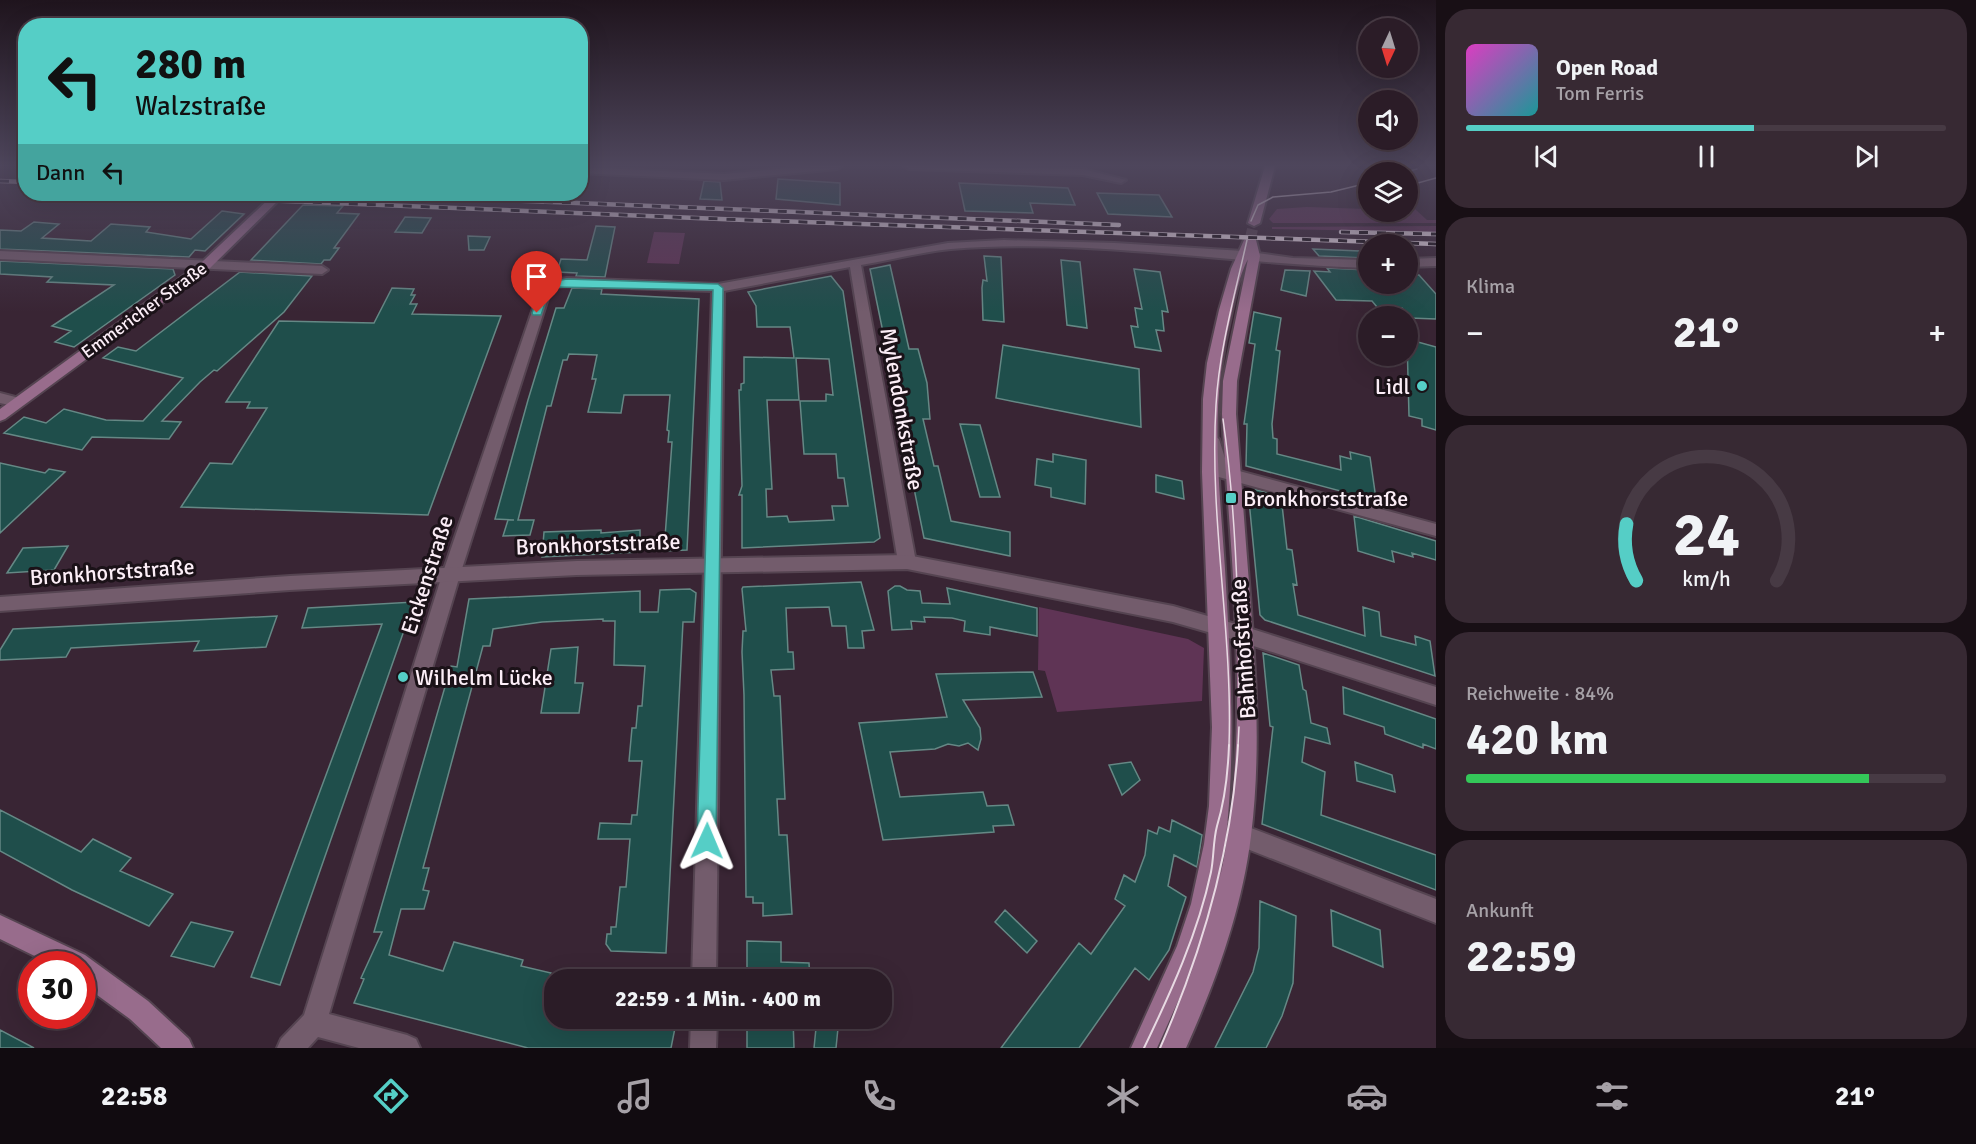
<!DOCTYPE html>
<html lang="de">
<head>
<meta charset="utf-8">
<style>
  body { margin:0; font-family:Signika,sans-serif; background:#372933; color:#f1f3f6; height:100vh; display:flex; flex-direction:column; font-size:22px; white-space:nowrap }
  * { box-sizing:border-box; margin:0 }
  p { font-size:20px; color:#a6a1a7 }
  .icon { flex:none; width:33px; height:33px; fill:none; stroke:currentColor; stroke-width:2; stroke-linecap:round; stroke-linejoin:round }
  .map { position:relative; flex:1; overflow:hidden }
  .panel { display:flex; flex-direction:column; gap:9px; padding:9px; background:#180f15; width:540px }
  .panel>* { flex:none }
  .banner { position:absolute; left:18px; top:18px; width:570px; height:183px; border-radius:24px; box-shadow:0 6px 24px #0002,0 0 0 2px #473a44; background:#55cec6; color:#111; overflow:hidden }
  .needle { width:39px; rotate:184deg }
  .fabs { position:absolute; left:1358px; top:18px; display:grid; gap:12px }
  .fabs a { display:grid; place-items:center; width:60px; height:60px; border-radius:50%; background:#2b1c27; box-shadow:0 6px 24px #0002,0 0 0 2px #473a44; font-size:30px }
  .speed { position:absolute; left:18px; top:951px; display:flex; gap:12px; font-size:30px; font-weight:700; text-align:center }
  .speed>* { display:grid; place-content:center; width:78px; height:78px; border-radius:50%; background:#2b1c27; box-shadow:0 6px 24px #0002,0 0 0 2px #473a44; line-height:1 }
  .speed .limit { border:9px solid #d22; background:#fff; color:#111 }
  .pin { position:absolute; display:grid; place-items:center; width:51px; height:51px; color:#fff; margin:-62px -26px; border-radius:50% 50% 50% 0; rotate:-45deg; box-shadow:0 0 6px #0007 }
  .pin .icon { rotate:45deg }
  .me { position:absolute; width:66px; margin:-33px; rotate:1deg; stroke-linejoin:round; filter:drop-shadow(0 0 4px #0008) }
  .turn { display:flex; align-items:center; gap:21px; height:126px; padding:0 18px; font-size:27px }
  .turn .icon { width:78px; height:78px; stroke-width:2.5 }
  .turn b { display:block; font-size:42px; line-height:51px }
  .then { display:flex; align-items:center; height:57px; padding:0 18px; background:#0003; gap:12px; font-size:22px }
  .big { font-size:45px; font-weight:700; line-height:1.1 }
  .panel .card { flex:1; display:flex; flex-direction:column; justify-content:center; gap:9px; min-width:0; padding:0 21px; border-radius:24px; background:#372933 }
  .panel .dial { align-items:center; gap:0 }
  .dial svg { height:156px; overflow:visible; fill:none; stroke:#473a44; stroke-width:7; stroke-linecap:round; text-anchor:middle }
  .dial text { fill:#f1f3f6; stroke:none }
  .song { display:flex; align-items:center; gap:18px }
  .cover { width:72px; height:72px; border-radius:9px; background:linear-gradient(135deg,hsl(310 70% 55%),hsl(180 70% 35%)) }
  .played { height:6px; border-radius:3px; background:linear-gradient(90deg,#55cec6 60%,#473a44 60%) }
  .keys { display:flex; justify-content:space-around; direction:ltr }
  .heat { display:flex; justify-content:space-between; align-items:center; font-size:33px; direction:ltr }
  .charge { height:9px; border-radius:4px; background:linear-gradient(90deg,#34c759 84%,#473a44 0) }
  .trip { position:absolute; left:544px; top:969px; width:348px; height:60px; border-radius:24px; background:#2b1c27; box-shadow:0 6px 24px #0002,0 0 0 2px #473a44; font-weight:700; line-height:60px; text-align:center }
  .menu { display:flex; height:96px; justify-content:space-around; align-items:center; background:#110b10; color:#a6a1a7 }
  .menu .icon { width:42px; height:42px }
  .menu .active { color:#55cec6 }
  .menu b { font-size:27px; color:#f1f3f6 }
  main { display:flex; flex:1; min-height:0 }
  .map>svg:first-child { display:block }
</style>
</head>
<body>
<main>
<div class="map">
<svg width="1436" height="1048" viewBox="0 0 1436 1048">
  <rect width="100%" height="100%" fill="#392534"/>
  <path fill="#5f3455" d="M 1307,207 L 1368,209 L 1368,212 L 1415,209 L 1427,220 L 1436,220 L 1436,223 L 1273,223 L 1269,219 L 1277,209 Z
    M 1436,226 L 1436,232 L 1272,229 L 1272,227 Z
    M 654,232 L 685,233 L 679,264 L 647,263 Z
    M 1039,607 L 1188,639 L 1204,648 L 1202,701 L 1057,712 L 1045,671 L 1038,670 Z"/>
  <path fill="#1f4e4b" stroke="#658885" stroke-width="1.5" fill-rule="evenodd" d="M 778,179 L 840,183 L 840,205 L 776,199 Z
    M 704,181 L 720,182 L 722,200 L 700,199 Z
    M 959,183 L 1068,188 L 1075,205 L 1030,203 L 1033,213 L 965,211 Z
    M 1097,193 L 1159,195 L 1172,217 L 1108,214 Z
    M 303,205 L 343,206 L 337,213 L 359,214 L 334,248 L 339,248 L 330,260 L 324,260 L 321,264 L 251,260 Z
    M 222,211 L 244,214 L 205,251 L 195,250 L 189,257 L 0,249 L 0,230 L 21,231 L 34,222 L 59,224 L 42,238 L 91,241 L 111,224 L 150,227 L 146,232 L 191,239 Z
    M 405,217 L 431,218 L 422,233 L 395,232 Z
    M 596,226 L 615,227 L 605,277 L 576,276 L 577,273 L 557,272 L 561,259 L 587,260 Z
    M 468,236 L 490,237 L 484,250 L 469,250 Z
    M 1313,249 L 1360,251 L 1366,258 L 1319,256 Z
    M 984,256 L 1001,257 L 1004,322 L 983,320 L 982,288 L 983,280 L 987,281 Z
    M 1061,260 L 1080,262 L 1087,328 L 1067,325 Z
    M 0,261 L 173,269 L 175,275 L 74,347 L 55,342 L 71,331 L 52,326 L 114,285 L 47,282 L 52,277 L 0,274 Z
    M 890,265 L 909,349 L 918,349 L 927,383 L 930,419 L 923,419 L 934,466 L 938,466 L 951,521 L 1010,532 L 1010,556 L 924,538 L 897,404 L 904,404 L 891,343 L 885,342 L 870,269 Z
    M 1327,268 L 1368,270 L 1368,284 L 1407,284 L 1407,275 L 1419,275 L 1436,294 L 1436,319 L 1410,318 L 1402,308 L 1377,307 L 1372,301 L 1336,300 L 1314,271 L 1330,272 Z
    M 1134,269 L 1160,272 L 1168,312 L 1162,311 L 1164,331 L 1156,330 L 1161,351 L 1135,347 L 1131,326 L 1138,327 L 1135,308 L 1142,309 Z
    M 1285,270 L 1310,271 L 1306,296 L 1281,290 Z
    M 240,272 L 312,276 L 284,312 L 217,371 L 214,370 L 200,382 L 162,421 L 181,422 L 169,439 L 92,437 L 82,450 L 4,433 L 24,417 L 46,423 L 64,409 L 106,420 L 143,421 L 183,378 L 103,358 L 118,347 L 136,351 Z
    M 831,276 L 843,291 L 880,538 L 874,542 L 742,548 L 742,495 L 739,495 L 742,486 L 739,390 L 741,390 L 741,384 L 744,383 L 744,357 L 794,358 L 790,327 L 757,327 L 756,306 L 748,292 ZM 796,358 L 829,359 L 833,395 L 826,394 L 826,401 L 800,401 L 804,454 L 836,454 L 838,478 L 844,478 L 848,506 L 832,506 L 834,520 L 789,522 L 787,516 L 767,517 L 766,489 L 772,489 L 767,400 L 799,400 Z
    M 392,288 L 414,289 L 411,295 L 415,295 L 410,304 L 417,304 L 412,314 L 501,316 L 428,515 L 181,507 L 210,463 L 232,464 L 267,408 L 247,408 L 250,402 L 226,402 L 279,321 L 374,323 Z
    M 572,288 L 602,289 L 601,294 L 699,299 L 687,550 L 664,551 L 672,442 L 668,442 L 669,431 L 667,430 L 670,395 L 624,395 L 621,413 L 588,412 L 596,379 L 592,379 L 597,355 L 569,354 L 567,360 L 563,360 L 551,406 L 547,406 L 518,520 L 534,520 L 530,535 L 503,536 L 508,520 L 514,520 L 495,519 L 528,400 L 556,308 L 564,308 Z
    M 1254,312 L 1281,318 L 1276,350 L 1280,351 L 1272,424 L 1273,438 L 1277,439 L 1277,454 L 1341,470 L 1340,456 L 1351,459 L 1350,452 L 1370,457 L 1377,506 L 1353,499 L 1352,494 L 1246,466 L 1247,424 L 1244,424 L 1255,344 L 1249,343 Z
    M 1407,339 L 1436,347 L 1436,430 L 1422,426 L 1422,419 L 1409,416 Z
    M 1003,345 L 1139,369 L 1141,427 L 996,398 Z
    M 960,424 L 980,425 L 1000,497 L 980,497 Z
    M 1053,454 L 1086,460 L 1085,504 L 1051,497 L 1051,488 L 1035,485 L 1037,459 L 1053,462 Z
    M 0,463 L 45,473 L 49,469 L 65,472 L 0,533 Z
    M 1156,475 L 1182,481 L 1184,499 L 1156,492 Z
    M 1253,489 L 1281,496 L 1287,549 L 1292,550 L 1297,585 L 1293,584 L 1298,615 L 1365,636 L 1363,607 L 1379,612 L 1381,636 L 1416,645 L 1415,636 L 1430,641 L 1435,676 L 1265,620 L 1260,615 L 1248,490 Z
    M 1354,516 L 1436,541 L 1436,560 L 1412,553 L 1413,557 L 1392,551 L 1394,562 L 1358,551 Z
    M 601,530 L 601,533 L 640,530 L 640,552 L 542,557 L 544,532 Z
    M 68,546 L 54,570 L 7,573 L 23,548 Z
    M 861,582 L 874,630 L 862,631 L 864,648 L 848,648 L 846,626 L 832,626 L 829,607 L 786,608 L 788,652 L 793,652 L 794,669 L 771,670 L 774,696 L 780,696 L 785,799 L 777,799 L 779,835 L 787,835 L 792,914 L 763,916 L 763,903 L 753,903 L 753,897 L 746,897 L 744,695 L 742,652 L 743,631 L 746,631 L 742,589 L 743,587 Z
    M 895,586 L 900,586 L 907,590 L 920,591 L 922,603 L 950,604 L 947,588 L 1037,608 L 1037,636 L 990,627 L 990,635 L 964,631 L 965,621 L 952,618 L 924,617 L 925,622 L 911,621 L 912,629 L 892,630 L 888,591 Z
    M 690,589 L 696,593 L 694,622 L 683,622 L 666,953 L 611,951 L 606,944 L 607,934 L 611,934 L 611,927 L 616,927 L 620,887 L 626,887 L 630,839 L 598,839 L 600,823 L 631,824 L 632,815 L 637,815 L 642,761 L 629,761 L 632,728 L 636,728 L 638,706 L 642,706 L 645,666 L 614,665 L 615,621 L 603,621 L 603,619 L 542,622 L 493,629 L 490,646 L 483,646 L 423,868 L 429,868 L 423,890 L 429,891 L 424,909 L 401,909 L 389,955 L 443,971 L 454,942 L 523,960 L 521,966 L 551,973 L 547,984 L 554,986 L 551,996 L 555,997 L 555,1018 L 677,1018 L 671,1048 L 528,1048 L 354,1003 L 364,979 L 361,978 L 382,932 L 374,932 L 451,666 L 457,667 L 469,599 L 640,591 L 640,612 L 658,612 L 660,590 Z
    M 414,602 L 280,985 L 251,977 L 382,624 L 302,628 L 308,608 Z
    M 277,616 L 266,647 L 194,651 L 199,641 L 71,648 L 66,657 L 0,660 L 0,650 L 13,629 Z
    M 578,647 L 575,683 L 583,683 L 579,713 L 541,713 L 551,649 Z
    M 1263,653 L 1299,665 L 1303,689 L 1306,691 L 1311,723 L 1327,728 L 1330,744 L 1305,737 L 1302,762 L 1325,772 L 1321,815 L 1436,855 L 1436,890 L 1262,824 L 1273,727 L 1270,726 Z
    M 1033,672 L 1042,697 L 963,700 L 980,728 L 981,739 L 978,750 L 968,743 L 959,746 L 948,744 L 935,749 L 890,752 L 900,797 L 983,792 L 987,806 L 1008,805 L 1014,825 L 993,826 L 994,832 L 883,840 L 859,723 L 947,717 L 936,674 Z
    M 1343,687 L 1436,719 L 1436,749 L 1423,744 L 1423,748 L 1385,734 L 1384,727 L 1344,714 Z
    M 1131,762 L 1140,780 L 1122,795 L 1109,765 Z
    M 1355,762 L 1392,775 L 1395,792 L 1357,781 Z
    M 0,810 L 81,852 L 93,839 L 131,858 L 120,871 L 173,894 L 149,926 L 72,890 L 0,851 Z
    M 1172,820 L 1202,835 L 1197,867 L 1174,855 L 1168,886 L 1186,897 L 1169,950 L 1149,980 L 1135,968 L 1079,1048 L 1001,1048 L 1079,943 L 1091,954 L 1125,906 L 1115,899 L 1124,875 L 1135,882 L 1145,855 L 1148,830 L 1157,834 L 1159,827 L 1170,832 Z
    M 1260,901 L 1296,916 L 1293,983 L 1282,1016 L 1266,1048 L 1215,1048 L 1253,972 L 1259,948 Z
    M 1005,910 L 1037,941 L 1027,953 L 995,922 Z
    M 1331,910 L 1380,930 L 1383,967 L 1333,946 Z
    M 191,922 L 233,932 L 214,967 L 171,956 Z
    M 747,941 L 781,942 L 781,962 L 809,963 L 810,980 L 747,980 Z
    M 747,1018 L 793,1018 L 794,1048 L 747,1048 Z
    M 817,1018 L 839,1018 L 836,1048 L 814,1048 Z
    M 0,1030 L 34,1048 L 0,1048 Z"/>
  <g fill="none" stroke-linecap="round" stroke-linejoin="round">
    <path stroke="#564351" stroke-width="11" stroke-dasharray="11 6" stroke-linecap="butt" d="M 1250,240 L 1254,223"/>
    <g stroke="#554451" stroke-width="4">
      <path id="minor" d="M 810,166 L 842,166 L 837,169 L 724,180 L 580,173 L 580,167 L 724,174 Z
        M 904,166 L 1083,169 L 1126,180 L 1121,183 L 1083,175 L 909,169 Z
        M 1004,240 L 1115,243 L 1243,251 L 1293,258 L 1368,260 L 1368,268 C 1229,264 1090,238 951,249 C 921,252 891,260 861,265 L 916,562 L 913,567 L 907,569 L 901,567 L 898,562 L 850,267 L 724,291 L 716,980 L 692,980 L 712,291 L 567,286 L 555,287 L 550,292 L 460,575 L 329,1014 L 407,1035 L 416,1039 L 420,1048 L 359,1048 L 318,1037 L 308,1048 L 277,1048 L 281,1039 L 304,1015 L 442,575 L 540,288 L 547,281 L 567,278 L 718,284 L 948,243 Z
        M 0,251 L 322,266 L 328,270 L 322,274 L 0,259 Z
        M 1436,258 L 1436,266 L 1407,267 L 1407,259 Z
        M 0,393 L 23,399 L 25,402 L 18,407 L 0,403 Z
        M 1212,434 L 1219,439 L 1228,468 L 1436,524 L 1436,536 L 1215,476 L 1205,439 Z
        M 1233,623 L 1436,687 L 1436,705 L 1226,637 L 1224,631 L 1226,625 Z
        M 1230,820 L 1436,899 L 1436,923 L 1222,839 L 1219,831 L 1222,823 Z
        M 691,1018 L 717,1018 L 716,1048 L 690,1048 Z"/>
    </g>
    <g stroke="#554451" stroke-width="4">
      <path id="tertiary" d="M 907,555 L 1173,606 L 1239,625 L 1241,631 L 1239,637 L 1232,639 L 1173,622 L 907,569 L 577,575 L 290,590 L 0,611 L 0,597 L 290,576 L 577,561 Z"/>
    </g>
    <g stroke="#554451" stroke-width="4">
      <path id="secondary" d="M 1265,166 L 1275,166 L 1260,223 L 1254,226 L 1248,223 Z
        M 274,194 L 285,194 L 210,268 L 5,419 L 0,421 L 0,409 L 202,262 Z
        M 1250,237 L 1256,240 L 1260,256 L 1237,381 L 1236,414 C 1241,474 1245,535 1250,595 C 1256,676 1261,755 1251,836 C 1242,909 1216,981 1186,1048 L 1160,1048 L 1193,968 L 1157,1048 L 1131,1048 L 1177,946 L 1191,904 L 1204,844 L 1209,806 L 1212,727 L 1202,472 L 1203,399 L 1207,363 L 1219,310 L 1231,269 L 1244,240 ZM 1248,259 L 1223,381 L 1222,414 C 1231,568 1252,726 1220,878 C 1238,776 1231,673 1225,569 C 1219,478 1209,406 1231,316 C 1235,297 1239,276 1248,259 Z
        M 0,915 L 85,955 L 148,1001 L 189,1039 L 193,1048 L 161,1048 L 130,1019 L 82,984 L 82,964 L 51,964 L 0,939 Z"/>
    </g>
    <use href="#minor" fill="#735c6c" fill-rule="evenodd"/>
    <use href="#tertiary" fill="#735c6c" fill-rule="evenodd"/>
    <use href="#secondary" fill="#986c8c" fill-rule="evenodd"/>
    <path stroke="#e8d9e3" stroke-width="1.5" d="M 1404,172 L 1417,169
      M 1407,186 L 1436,178
      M 1251,221 L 1258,205 L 1273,197 L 1331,192 L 1368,183
      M 1223,419 C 1236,510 1239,605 1239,697
      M 1229,746 C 1233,632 1209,519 1216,405 C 1219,350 1235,294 1247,240
      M 1238,746 L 1239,727"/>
    <path stroke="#e8d9e3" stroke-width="2" d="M 1144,1048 C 1171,992 1198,933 1211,872 C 1214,857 1213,841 1217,826 C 1225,800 1228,772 1229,745
      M 1160,1048 C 1203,950 1232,851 1238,745"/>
    <g stroke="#e8d9e3" stroke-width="4.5">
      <path id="rail" d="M 0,181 L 26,182
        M 115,194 L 745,220 L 1436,244
        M 454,198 L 1119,225
        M 1341,232 L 1436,234"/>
    </g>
    <use href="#rail" stroke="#1b1218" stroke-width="3" stroke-dasharray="9" stroke-linecap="butt"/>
  </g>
  <linearGradient id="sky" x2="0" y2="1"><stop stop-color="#1f141d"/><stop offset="0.53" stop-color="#4e465c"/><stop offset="1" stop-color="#4e465c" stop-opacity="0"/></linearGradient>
  <rect width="1436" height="312" fill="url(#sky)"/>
  <path fill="#55cec6" stroke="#378681" stroke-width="1.5" d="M 567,279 L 718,284 L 723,288 L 716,841 L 713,847 L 707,850 L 700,847 L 697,841 L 713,290 L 554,287 L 549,292 L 541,315 L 533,315 L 532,313 C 540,289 540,282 567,279 Z"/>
  <g fill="#55cec6" stroke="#1b1218" stroke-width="2">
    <circle cx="1422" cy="386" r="6"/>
    <rect x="1225" y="492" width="12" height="12" rx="3"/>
    <circle cx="403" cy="677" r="6"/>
  </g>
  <g text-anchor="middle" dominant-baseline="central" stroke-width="6" stroke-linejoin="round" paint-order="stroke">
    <g font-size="18" fill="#fceef7" stroke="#1b1218">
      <text transform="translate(144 310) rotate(-36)">Emmericher Straße</text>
    </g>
    <g font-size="22" fill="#fceef7" stroke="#1b1218" text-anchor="start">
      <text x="1410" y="386" text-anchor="end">Lidl</text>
      <text x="1243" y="498">Bronkhorststraße</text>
      <text x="415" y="677">Wilhelm Lücke</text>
    </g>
    <g font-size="22" fill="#fceef7" stroke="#1b1218">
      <text transform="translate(902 409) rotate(80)">Mylendonkstraße</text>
      <text transform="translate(598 544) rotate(-2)">Bronkhorststraße</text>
      <text transform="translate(112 572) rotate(-4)">Bronkhorststraße</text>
      <text transform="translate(427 575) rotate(-72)">Eickenstraße</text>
      <text transform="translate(1243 649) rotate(-94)">Bahnhofstraße</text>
    </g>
  </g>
</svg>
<div class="fabs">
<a><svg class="needle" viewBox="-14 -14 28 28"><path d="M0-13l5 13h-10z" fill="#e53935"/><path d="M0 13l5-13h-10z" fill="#a6a1a7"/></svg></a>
<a><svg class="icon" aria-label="sound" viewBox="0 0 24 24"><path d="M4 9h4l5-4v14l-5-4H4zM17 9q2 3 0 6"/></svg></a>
<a><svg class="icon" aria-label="layers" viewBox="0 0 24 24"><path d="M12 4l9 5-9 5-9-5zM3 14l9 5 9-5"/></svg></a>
<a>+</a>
<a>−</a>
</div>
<div class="speed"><div class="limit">30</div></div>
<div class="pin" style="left:537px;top:313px;background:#d93025"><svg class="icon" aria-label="arrive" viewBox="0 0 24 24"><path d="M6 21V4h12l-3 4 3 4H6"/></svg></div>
<svg class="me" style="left:707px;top:841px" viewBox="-20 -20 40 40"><path d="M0-17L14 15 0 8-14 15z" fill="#55cec6" stroke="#fff" stroke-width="4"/></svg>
<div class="trip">22:59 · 1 Min. · 400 m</div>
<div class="banner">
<div class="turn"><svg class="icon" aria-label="left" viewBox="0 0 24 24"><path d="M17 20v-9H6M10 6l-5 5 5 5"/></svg><div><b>280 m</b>Walzstraße</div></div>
<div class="then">Dann<svg class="icon" aria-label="left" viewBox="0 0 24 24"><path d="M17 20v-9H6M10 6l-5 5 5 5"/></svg></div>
</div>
</div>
<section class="panel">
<div class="card">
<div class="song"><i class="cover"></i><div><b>Open Road</b><p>Tom Ferris</p></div></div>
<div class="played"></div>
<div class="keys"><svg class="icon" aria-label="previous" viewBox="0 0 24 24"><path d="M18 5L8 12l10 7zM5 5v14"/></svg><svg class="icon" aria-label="pause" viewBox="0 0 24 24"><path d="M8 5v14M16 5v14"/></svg><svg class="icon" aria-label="next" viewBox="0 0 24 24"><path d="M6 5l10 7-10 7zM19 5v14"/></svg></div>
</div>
<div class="card"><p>Klima</p>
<div class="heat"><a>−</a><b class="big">21°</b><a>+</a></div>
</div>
<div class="card dial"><svg viewBox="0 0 100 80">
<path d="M14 69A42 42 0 1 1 86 69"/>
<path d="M14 69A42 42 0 0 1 9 40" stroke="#55cec6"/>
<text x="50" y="56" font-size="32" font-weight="700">24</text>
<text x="50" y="72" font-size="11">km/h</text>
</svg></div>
<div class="card"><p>Reichweite · 84%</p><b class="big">420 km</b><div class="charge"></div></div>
<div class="card"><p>Ankunft</p><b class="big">22:59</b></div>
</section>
</main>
<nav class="menu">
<b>22:58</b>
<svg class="icon active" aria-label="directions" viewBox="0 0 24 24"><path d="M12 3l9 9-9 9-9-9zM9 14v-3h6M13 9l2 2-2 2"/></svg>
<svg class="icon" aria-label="music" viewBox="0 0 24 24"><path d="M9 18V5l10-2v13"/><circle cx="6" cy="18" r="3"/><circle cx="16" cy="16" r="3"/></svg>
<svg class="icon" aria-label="phone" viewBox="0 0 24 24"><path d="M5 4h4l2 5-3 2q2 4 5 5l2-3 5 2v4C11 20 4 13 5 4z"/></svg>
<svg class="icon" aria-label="climate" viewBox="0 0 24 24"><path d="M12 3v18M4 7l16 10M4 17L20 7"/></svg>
<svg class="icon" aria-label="car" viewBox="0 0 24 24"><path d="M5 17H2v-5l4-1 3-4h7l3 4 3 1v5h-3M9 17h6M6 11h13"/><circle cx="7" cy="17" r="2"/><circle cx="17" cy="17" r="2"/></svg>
<svg class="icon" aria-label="filters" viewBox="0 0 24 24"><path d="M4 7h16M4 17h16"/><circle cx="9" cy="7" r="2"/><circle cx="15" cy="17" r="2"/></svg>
<b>21°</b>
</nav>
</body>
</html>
